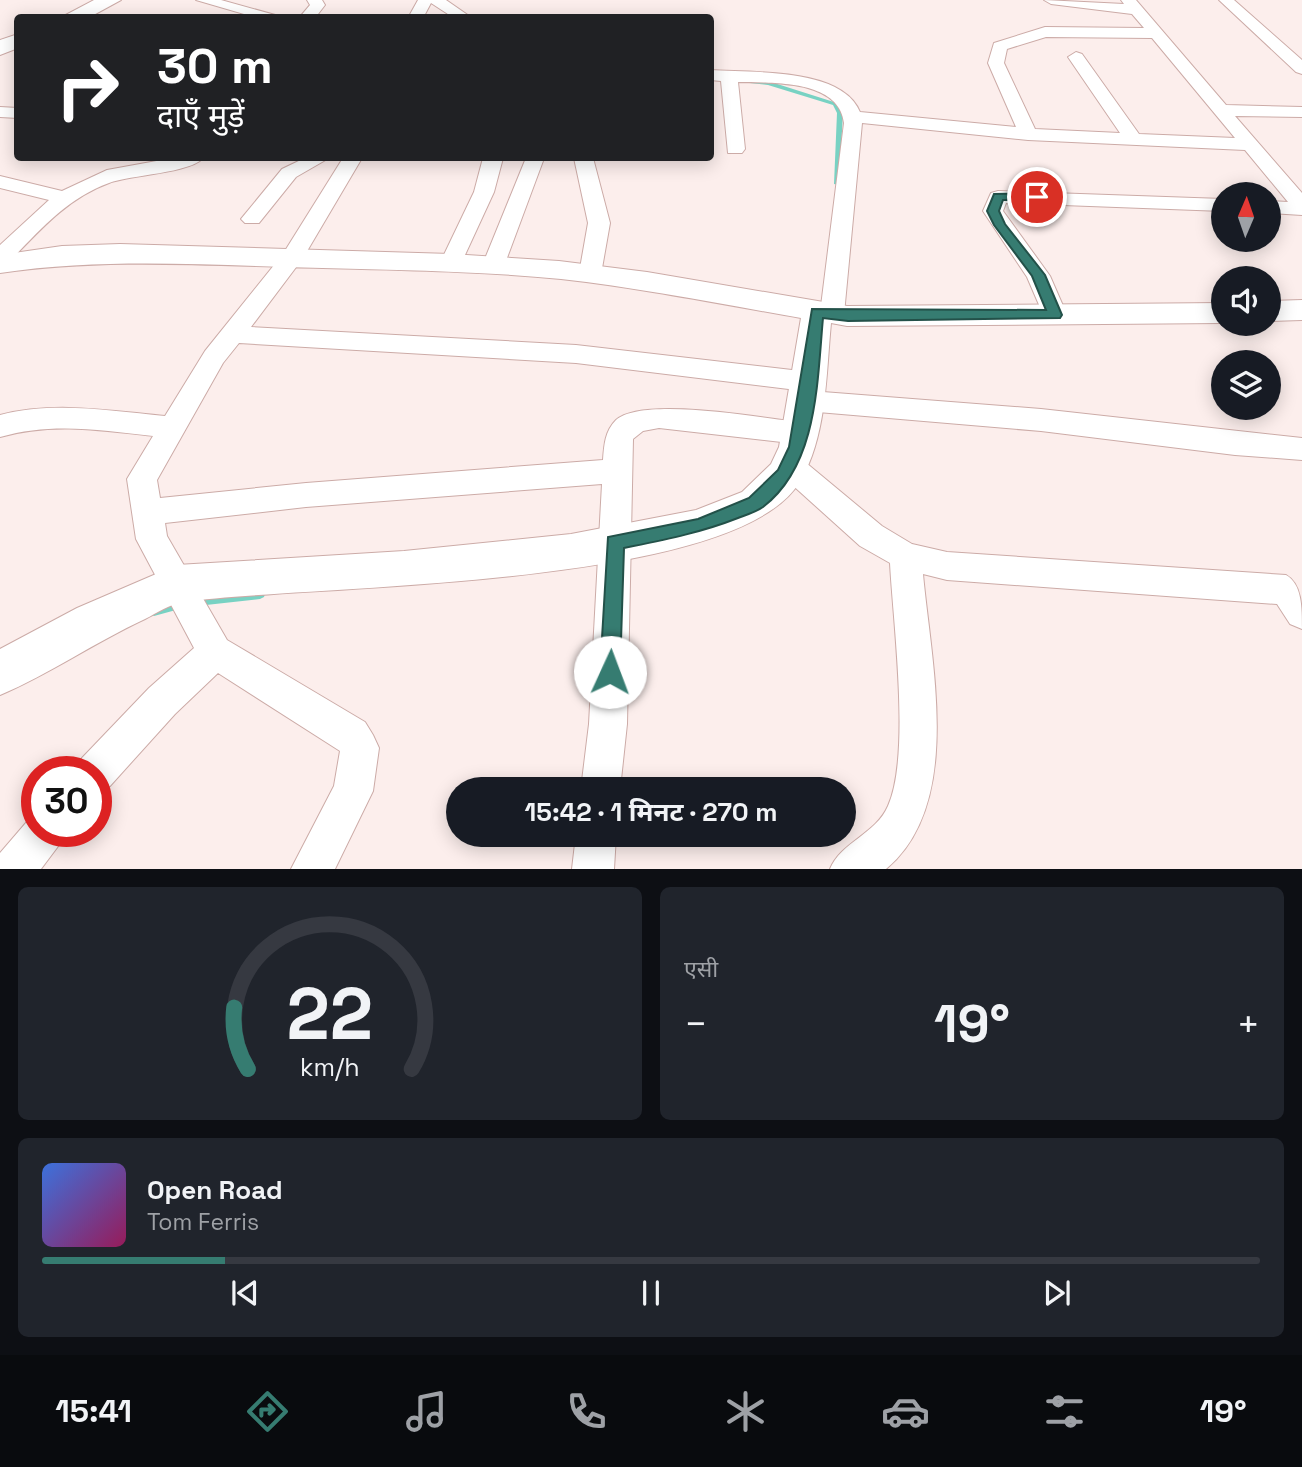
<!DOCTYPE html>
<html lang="hi">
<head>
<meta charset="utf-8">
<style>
  body { margin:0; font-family:"Space Grotesk","Noto Sans Devanagari",sans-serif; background:#20242c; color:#f1f3f6; height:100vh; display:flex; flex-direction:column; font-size:26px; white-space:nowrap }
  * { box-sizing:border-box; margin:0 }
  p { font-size:23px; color:#9ea1a6 }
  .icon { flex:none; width:38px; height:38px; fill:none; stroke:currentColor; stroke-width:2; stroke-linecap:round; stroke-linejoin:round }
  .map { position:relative; height:869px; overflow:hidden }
  .panel { display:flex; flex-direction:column; gap:18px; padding:18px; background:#0d0f14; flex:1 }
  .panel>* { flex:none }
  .guide { position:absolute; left:14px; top:14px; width:700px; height:147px; border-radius:7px; box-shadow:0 4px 18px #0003; background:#202124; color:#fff; overflow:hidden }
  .needle { width:46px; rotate:2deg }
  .controls { position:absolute; left:1211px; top:182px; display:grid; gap:14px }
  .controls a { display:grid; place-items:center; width:70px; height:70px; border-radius:50%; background:#171b24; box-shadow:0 4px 18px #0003; font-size:35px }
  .speed { position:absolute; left:21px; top:756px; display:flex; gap:14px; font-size:35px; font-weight:700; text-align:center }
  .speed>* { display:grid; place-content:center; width:91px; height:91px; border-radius:50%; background:#171b24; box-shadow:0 4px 18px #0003; line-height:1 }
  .speed .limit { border:10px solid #d22; background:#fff; color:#111 }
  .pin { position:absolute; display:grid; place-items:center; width:60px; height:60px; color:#fff; margin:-30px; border:4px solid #fff; border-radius:50%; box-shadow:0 2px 7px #0007 }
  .me { position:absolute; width:77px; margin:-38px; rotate:2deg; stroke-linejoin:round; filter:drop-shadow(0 0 5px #0008) }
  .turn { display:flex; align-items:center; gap:24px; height:147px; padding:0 28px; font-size:32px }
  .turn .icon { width:91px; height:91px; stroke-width:2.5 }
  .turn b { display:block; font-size:49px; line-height:60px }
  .big { font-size:52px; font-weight:700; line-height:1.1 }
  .panel .widget { flex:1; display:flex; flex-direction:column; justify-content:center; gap:10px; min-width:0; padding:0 24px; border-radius:10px; background:#20242c }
  .panel .dial { align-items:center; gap:0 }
  .dial svg { height:182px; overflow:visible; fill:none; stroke:#363941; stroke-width:7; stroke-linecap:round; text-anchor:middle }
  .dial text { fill:#f1f3f6; stroke:none }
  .song { display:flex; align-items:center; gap:21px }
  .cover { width:84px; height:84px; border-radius:10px; background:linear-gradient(135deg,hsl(220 70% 55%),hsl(330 70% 35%)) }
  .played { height:7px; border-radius:4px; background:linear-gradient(90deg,#367c71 15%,#363941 15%) }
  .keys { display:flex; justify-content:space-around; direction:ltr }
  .heat { display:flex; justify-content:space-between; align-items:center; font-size:38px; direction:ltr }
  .panel .tiles { flex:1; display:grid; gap:18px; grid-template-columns:1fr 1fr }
  .widget:last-child { grid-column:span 2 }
  .trip { position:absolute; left:446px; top:777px; width:410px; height:70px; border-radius:35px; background:#171b24; box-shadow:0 4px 18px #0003; font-weight:700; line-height:70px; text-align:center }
  .tab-bar { display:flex; height:112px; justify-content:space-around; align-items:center; background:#090b0e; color:#9ea1a6 }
  .tab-bar .icon { width:49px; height:49px }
  .tab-bar .on { color:#367c71 }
  .tab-bar b { font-size:32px; color:#f1f3f6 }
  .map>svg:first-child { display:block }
</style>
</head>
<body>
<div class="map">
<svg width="1302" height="869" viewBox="0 0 1302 869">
  <rect width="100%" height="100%" fill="#fceeec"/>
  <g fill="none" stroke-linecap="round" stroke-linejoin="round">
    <path fill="#78d2c3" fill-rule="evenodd" d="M 750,81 L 771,82 L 837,103 L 843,113 L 839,185 L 834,184 L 837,113 L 833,105 L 768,85 L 750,83 Z
      M 260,589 L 264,591 L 265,594 L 264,597 L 260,599 L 206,605 L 202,603 L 201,600 L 202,597 L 206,595 Z
      M 172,602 L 176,604 L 177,607 L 176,610 L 154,616 L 150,614 L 149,611 L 150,608 Z"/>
    <g stroke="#ccaba7" stroke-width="2">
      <path id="minor" d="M 196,0 L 221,0 L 286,18 L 258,18 Z
        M 307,0 L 322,0 L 325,5 L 315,18 L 299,18 L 310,5 Z
        M 418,0 L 446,0 L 472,18 L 454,18 L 431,3 L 423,18 L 408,18 Z
        M 1044,0 L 1124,4 L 1121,0 L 1136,0 L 1226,105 L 1302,107 L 1302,117 L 1235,116 L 1302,193 L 1302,215 L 1269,213 L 1269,201 L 1288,202 L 1245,150 L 1028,140 L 862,123 L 844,314 L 841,320 L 823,320 L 820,314 L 844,123 C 839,79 771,83 738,82 L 745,149 L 742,153 L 728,153 L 721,81 L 710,80 L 710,70 C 752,73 842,67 860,112 L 1016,127 L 988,63 L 994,43 L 1045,27 L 1144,28 L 1132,14 L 1051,4 ZM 1046,37 L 1152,38 L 1235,138 L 1139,134 L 1082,54 L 1076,52 L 1068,57 L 1120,133 L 1035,129 L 1004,63 L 1007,49 Z
        M 1219,0 L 1234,0 L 1302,60 L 1302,74 L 1296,72 Z
        M 0,107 L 18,108 L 18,118 L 0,117 Z
        M 173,158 L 203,158 C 191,173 130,175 109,183 C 67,198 38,232 8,263 L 0,265 L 0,245 L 49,200 L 0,188 L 0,176 L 62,191 L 107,170 Z
        M 305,158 L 329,158 L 296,177 L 259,223 L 245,223 L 241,219 L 282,169 Z
        M 343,158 L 362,158 L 303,258 L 251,327 L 576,345 L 809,372 L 818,375 L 822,382 L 818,389 L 810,391 L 1041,409 L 1302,438 L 1302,460 L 1235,455 L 1041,431 L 806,411 L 796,408 L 793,401 L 796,394 L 805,391 L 576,363 L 239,343 L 223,363 L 157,480 L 160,498 L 306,483 L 603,460 C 604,445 605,431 616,420 C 643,396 761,418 799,422 L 809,425 L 813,433 L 809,441 L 799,444 L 659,428 L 643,431 L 633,439 L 627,724 L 620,789 L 581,789 L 589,724 L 602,484 L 306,507 L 165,523 L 167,536 L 227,640 L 365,722 L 373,735 L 379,748 L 373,791 L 335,869 L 291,869 L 334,786 L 340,751 L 218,673 L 175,714 L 110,786 L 96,791 L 96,772 L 77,772 L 82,758 L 149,688 L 194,648 L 136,539 L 127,479 L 153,436 C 101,430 51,422 0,437 L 0,415 C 55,401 110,411 165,416 L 205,351 L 283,254 Z
        M 483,158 L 503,158 L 494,192 L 459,268 L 443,268 L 440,263 L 474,192 Z
        M 526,158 L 540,158 L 543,161 L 504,266 L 501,271 L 485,271 L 482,266 Z
        M 574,158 L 593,158 L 610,223 L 601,274 L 598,279 L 582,279 L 579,274 L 588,223 Z
        M 998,191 L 1223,199 L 1223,211 L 1006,203 L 1003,211 L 1050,276 L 1067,315 L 1064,321 L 1046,321 L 1027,277 L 983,211 L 991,193 Z
        M 789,453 L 799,457 L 882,526 L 912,544 L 947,552 L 1286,575 C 1302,584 1302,607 1302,629 L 1290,624 L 1277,604 L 947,580 L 923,574 C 931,663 964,804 886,869 L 830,869 C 841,842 876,834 888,806 C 911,755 893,622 890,563 L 860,546 L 779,473 L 775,465 L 779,457 Z
        M 37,814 L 37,831 L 65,831 L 59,845 L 41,869 L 0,869 L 0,853 L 31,817 Z
        M 576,835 L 616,835 L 614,869 L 572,869 Z"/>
    </g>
    <g stroke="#ccaba7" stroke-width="2">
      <path id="tertiary" d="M 120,244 L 451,254 L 559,261 L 647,272 L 847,306 L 1223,303 L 1223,323 L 847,326 L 831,323 C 826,374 827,438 799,483 C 732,590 308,584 183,602 C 170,604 157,613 145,619 C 95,642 50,674 0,695 L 0,649 L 77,608 L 177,565 L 404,551 L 571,534 L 696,510 L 742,492 L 771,464 L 779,447 L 801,318 C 721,304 641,288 561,279 C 469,270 377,270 285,267 C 188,264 96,259 0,273 L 0,255 L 62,246 Z
        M 1302,300 L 1302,320 L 1269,321 L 1269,301 Z"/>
    </g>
    <g stroke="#ccaba7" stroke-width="2">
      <path id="secondary" d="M 94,0 L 121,0 L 88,18 L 60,18 Z
        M 18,34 L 18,48 L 0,55 L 0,40 Z"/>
    </g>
    <use href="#minor" fill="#fff" fill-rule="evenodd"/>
    <use href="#tertiary" fill="#fff" fill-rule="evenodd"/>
    <use href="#secondary" fill="#fff" fill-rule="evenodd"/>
  </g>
  <path fill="#367c71" stroke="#235149" stroke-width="2" d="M 994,194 L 1037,193 L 1042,197 L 1037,200 L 1003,200 L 999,211 L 1005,224 L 1045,275 L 1062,315 L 1060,318 L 848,321 L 823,318 C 817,382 818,465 763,507 C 756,512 746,515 738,518 C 700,533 663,540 624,548 L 620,672 L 617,679 L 610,682 L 603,679 L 600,672 L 608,537 L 698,519 L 749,498 L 778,470 L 789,447 L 812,309 L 1046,310 L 1032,276 L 994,225 L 987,211 Z"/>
</svg>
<div class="controls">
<a><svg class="needle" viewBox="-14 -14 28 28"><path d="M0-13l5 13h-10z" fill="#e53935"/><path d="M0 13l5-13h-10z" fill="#9ea1a6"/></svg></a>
<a><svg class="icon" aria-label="sound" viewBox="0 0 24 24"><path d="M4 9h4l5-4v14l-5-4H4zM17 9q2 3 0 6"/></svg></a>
<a><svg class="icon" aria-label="layers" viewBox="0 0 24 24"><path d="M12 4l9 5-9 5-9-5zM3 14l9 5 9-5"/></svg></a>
</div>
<div class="speed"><div class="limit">30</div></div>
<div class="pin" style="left:1037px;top:197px;background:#d93025"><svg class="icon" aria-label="arrive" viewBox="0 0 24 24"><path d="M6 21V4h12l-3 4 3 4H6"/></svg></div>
<svg class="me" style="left:610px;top:672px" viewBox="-20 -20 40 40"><circle r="19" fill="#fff"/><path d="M0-13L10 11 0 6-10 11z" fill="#367c71"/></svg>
<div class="trip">15:42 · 1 मिनट · 270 m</div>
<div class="guide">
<div class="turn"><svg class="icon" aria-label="right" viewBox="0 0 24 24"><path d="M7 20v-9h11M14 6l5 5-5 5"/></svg><div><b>30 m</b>दाएँ मुड़ें</div></div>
</div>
</div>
<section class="panel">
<div class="tiles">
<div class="widget dial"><svg viewBox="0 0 100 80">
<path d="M14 69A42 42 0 1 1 86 69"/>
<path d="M14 69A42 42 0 0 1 8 42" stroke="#367c71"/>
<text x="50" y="56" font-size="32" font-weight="700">22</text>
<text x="50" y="72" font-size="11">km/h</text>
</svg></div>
<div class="widget"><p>एसी</p>
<div class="heat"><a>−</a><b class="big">19°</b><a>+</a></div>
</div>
<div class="widget">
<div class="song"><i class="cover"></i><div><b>Open Road</b><p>Tom Ferris</p></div></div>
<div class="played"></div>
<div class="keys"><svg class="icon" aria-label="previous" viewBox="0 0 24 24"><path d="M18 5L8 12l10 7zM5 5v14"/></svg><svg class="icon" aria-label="pause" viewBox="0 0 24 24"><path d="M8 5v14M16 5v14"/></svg><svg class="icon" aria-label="next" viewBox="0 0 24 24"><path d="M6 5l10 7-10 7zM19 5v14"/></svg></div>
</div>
</div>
</section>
<nav class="tab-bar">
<b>15:41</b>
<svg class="icon on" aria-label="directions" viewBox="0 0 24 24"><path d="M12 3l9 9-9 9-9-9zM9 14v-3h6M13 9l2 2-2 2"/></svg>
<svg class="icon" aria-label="music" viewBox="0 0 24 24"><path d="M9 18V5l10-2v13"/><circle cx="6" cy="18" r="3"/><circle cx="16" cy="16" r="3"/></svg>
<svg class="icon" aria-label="phone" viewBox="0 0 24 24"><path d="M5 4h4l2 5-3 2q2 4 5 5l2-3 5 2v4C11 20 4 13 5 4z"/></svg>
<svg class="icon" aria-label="climate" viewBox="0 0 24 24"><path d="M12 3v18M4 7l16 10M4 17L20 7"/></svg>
<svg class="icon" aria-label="car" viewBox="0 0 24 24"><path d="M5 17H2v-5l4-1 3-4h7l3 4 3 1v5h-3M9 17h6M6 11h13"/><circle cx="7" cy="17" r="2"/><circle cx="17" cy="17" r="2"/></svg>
<svg class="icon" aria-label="filters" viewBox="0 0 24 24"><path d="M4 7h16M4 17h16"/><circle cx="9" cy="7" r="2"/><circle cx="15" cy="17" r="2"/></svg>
<b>19°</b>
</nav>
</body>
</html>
